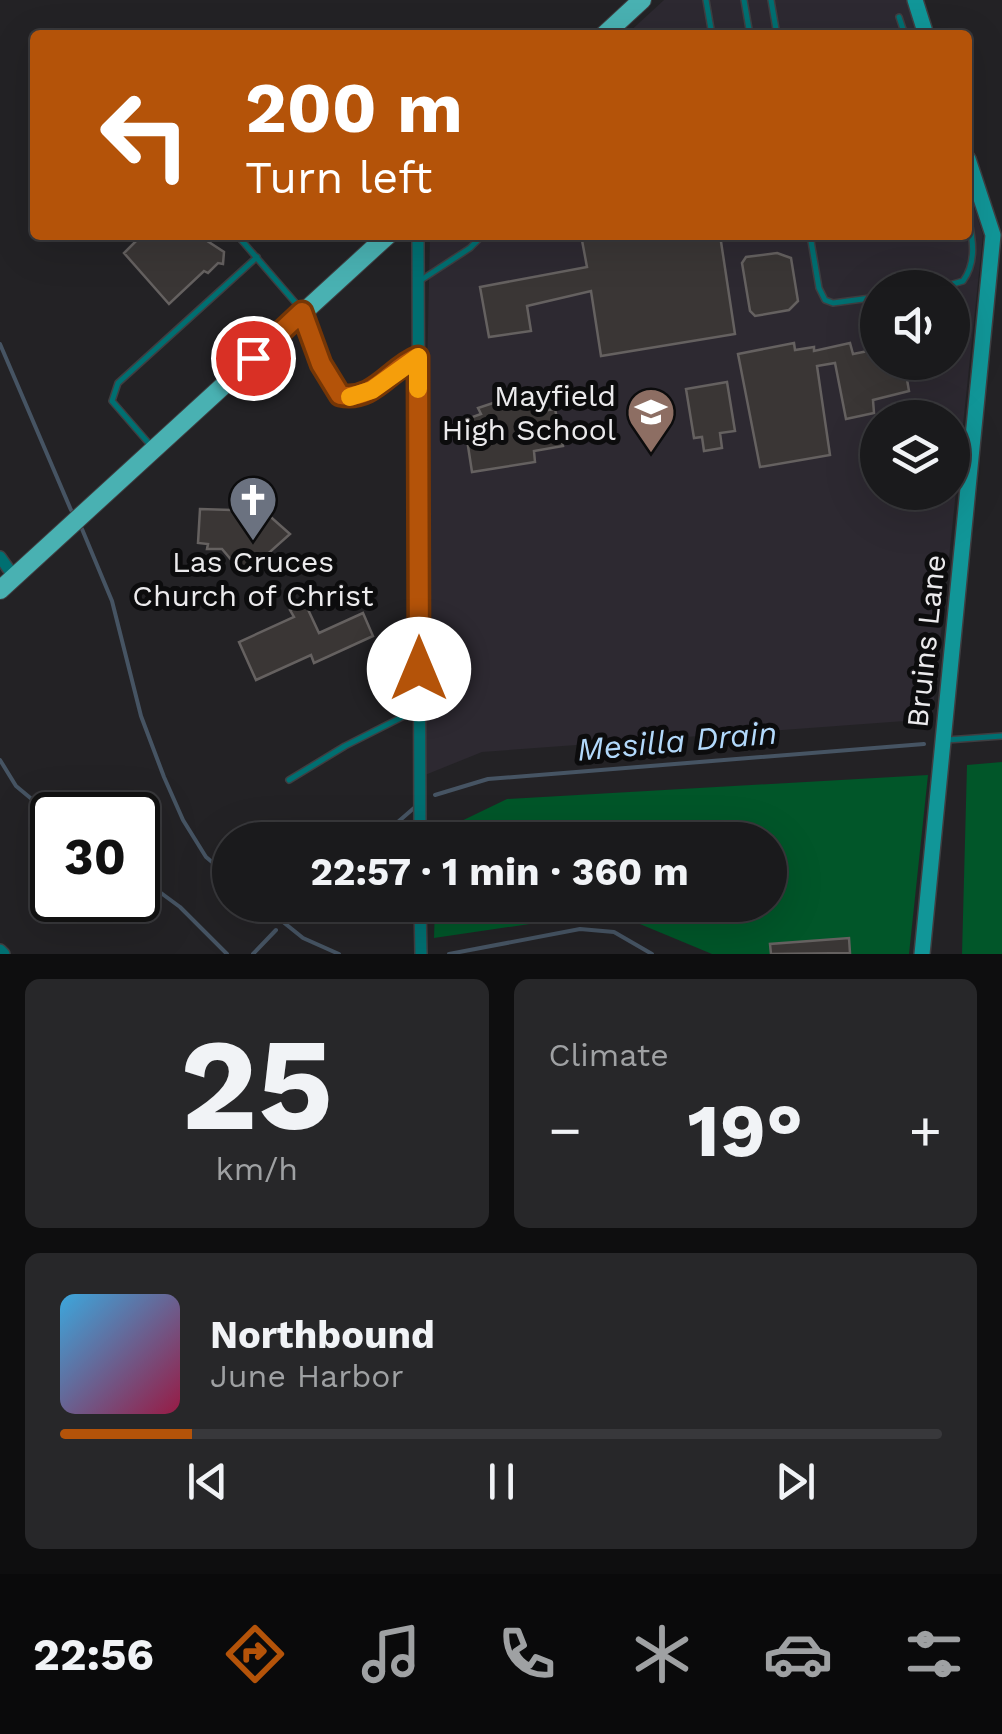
<!DOCTYPE html>
<html lang="en">
<head>
<meta charset="utf-8">
<style>
  body { margin:0; font-family:"Work Sans",sans-serif; background:#272729; color:#f1f3f6; height:100vh; display:flex; flex-direction:column; font-size:38px; white-space:nowrap }
  * { box-sizing:border-box; margin:0 }
  p { font-size:32px; color:#9fa1a3 }
  .icon { flex:none; width:55px; height:55px; fill:none; stroke:currentColor; stroke-width:2; stroke-linecap:round; stroke-linejoin:round }
  .map { position:relative; height:954px; overflow:hidden }
  .details { display:flex; flex-direction:column; gap:25px; padding:25px; background:#0e0e0f; flex:1 }
  .details>* { flex:none }
  .top-card { position:absolute; left:30px; top:30px; width:942px; height:210px; border-radius:10px; box-shadow:0 10px 40px #0002,0 0 0 2px #38383b; background:#b45309; color:#fff; overflow:hidden }
  .buttons { position:absolute; left:860px; top:270px; display:grid; gap:20px }
  .buttons a { display:grid; place-items:center; width:110px; height:110px; border-radius:50%; background:#1a1a1c; box-shadow:0 10px 40px #0002,0 0 0 2px #38383b; font-size:50px }
  .speed { position:absolute; left:30px; top:792px; display:flex; gap:20px; font-size:50px; font-weight:700; text-align:center }
  .speed>* { display:grid; place-content:center; width:130px; height:130px; border-radius:50%; background:#1a1a1c; box-shadow:0 10px 40px #0002,0 0 0 2px #38383b; line-height:1 }
  .speed .limit { border:5px solid #111; border-radius:15px; background:#fff; color:#111 }
  .pin { position:absolute; display:grid; place-items:center; width:85px; height:85px; color:#fff; margin:-42px; border:5px solid #fff; border-radius:50%; box-shadow:0 2px 10px #0007 }
  .me { position:absolute; width:110px; margin:-55px; rotate:0deg; stroke-linejoin:round; filter:drop-shadow(0 0 8px #0008) }
  .turn { display:flex; align-items:center; gap:35px; height:210px; padding:0 50px; font-size:45px }
  .turn .icon { width:130px; height:130px; stroke-width:2.5 }
  .turn b { display:block; font-size:70px; line-height:85px }
  .big { font-size:75px; font-weight:700; line-height:1.1 }
  .details .tile { flex:1; display:flex; flex-direction:column; justify-content:center; gap:15px; min-width:0; padding:0 35px; border-radius:15px; background:#272729 }
  .details .dial { align-items:center; gap:0 }
  .dial b { font-size:130px; line-height:1 }
  .song { display:flex; align-items:center; gap:30px }
  .cover { width:120px; height:120px; border-radius:15px; background:linear-gradient(135deg,hsl(200 70% 55%),hsl(340 70% 35%)) }
  .played { height:10px; border-radius:5px; background:linear-gradient(90deg,#b45309 15%,#38383b 15%) }
  .keys { display:flex; justify-content:space-around; direction:ltr }
  .heat { display:flex; justify-content:space-between; align-items:center; font-size:55px; direction:ltr }
  .details .tiles { flex:1; display:grid; gap:25px; grid-template-columns:1fr 1fr }
  .tile:last-child { grid-column:span 2 }
  .trip { position:absolute; left:212px; top:822px; width:575px; height:100px; border-radius:50px; background:#1a1a1c; box-shadow:0 10px 40px #0002,0 0 0 2px #38383b; font-weight:700; line-height:100px; text-align:center }
  .tab-bar { display:flex; height:160px; justify-content:space-around; align-items:center; background:#0a0a0b; color:#9fa1a3 }
  .tab-bar .icon { width:70px; height:70px }
  .tab-bar .active { color:#b45309 }
  .tab-bar b { font-size:45px; color:#f1f3f6 }
  .map>svg:first-child { display:block }
</style>
</head>
<body>
<div class="map">
<svg width="1002" height="954" viewBox="0 0 1002 954">
  <rect width="100%" height="100%" fill="#232225"/>
  <path fill="#2d2931" fill-rule="evenodd" d="M 664,0 L 906,0 L 917,35 L 626,35 Z
    M 968,189 L 983,235 L 932,719 L 482,752 L 425,775 L 427,613 L 424,515 L 430,235 L 968,235 ZM 878,288 L 952,288 L 952,362 L 878,362 ZM 878,418 L 952,418 L 952,492 L 878,492 Z"/>
  <path fill="#015629" d="M 1002,762 L 1002,954 L 962,954 L 967,765 Z
    M 928,775 L 909,954 L 712,954 L 611,912 L 434,938 L 435,905 L 770,905 L 770,840 L 450,840 L 449,827 L 507,799 Z"/>
  <g fill="none" stroke-linecap="round" stroke-linejoin="round">
    <path stroke="#465463" stroke-width="4" d="M 0,344 L 71,510
      M 82,529 L 112,601 L 141,716 L 164,777 L 183,820 L 206,857 L 230,877
      M 0,760 L 16,786 L 52,816
      M 435,795 L 488,779 L 924,744
      M 377,840 L 414,808
      M 138,876 L 180,907 L 227,954
      M 262,905 L 303,938 L 339,954
      M 296,910 L 301,905
      M 253,954 L 276,930
      M 449,954 L 580,929 L 614,932 L 652,954"/>
  </g>
  <path fill="#3a3635" stroke="#656160" stroke-width="2.5" d="M 142,235 L 198,235 L 224,252 L 223,264 L 218,263 L 208,273 L 204,271 L 169,304 L 124,253 Z
    M 581,235 L 720,235 L 735,334 L 601,356 L 591,291 L 527,306 L 531,331 L 489,337 L 480,287 L 587,267 Z
    M 777,253 L 791,258 L 798,301 L 789,310 L 755,316 L 750,311 L 742,263 L 746,257 Z
    M 794,343 L 795,350 L 814,347 L 814,351 L 850,343 L 853,354 L 878,349 L 878,362 L 904,362 L 909,391 L 873,400 L 874,413 L 846,419 L 835,363 L 817,366 L 830,455 L 760,467 L 738,354 Z
    M 727,382 L 735,431 L 720,433 L 722,448 L 704,451 L 702,437 L 694,438 L 686,389 Z
    M 523,393 L 525,400 L 530,397 L 535,412 L 555,409 L 563,446 L 534,451 L 535,462 L 472,472 L 464,420 L 481,414 L 478,408 Z
    M 200,509 L 264,511 L 290,534 L 244,575 L 222,549 L 207,549 L 208,544 L 198,543 Z
    M 305,603 L 319,633 L 363,613 L 373,636 L 314,663 L 311,655 L 256,680 L 239,642 L 294,617 L 290,610 Z
    M 849,938 L 850,953 L 771,954 L 770,944 Z"/>
  <g fill="none" stroke-linecap="round" stroke-linejoin="round">
    <g stroke="#3f3e41" stroke-width="8">
      <path id="lane" d="M 706,0 L 712,35
        M 744,0 L 750,35
        M 771,0 L 777,35
        M 899,17 L 905,35
        M 237,235 L 300,308
        M 810,235 L 819,288 L 825,300 L 833,303 L 878,297
        M 421,280 L 470,248 L 483,235
        M 939,288 L 963,281 C 977,262 973,239 968,217
        M 304,318 L 321,364 L 341,395 C 373,402 390,369 417,358
        M 152,447 L 112,401 L 118,383 L 257,257
        M 947,740 L 1002,736
        M 289,780 L 345,746 L 418,709"/>
    </g>
    <g stroke="#3f3e41" stroke-width="14">
      <path id="street" d="M 418,235 L 420,840
        M 0,557 L 14,577
        M 420,905 L 421,954
        M 0,950 L 4,954"/>
    </g>
    <g stroke="#3f3e41" stroke-width="18">
      <path id="secondary" d="M 915,0 L 926,35
        M 922,954 L 993,235 L 968,159"/>
    </g>
    <g stroke="#3f3e41" stroke-width="20">
      <path id="primary" d="M 604,35 L 642,0
        M 0,590 L 388,235"/>
    </g>
    <use href="#lane" stroke="#006f71" stroke-width="5"/>
    <use href="#street" stroke="#006f71" stroke-width="11"/>
    <use href="#secondary" stroke="#119698" stroke-width="15"/>
    <use href="#primary" stroke="#49b1b2" stroke-width="18"/>
  </g>
  <g fill="none" stroke-linecap="round" stroke-linejoin="round">
    <g stroke="#753606" stroke-width="25">
      <path id="route" d="M 253,358 L 302,312 L 321,364 L 340,395 C 374,402 390,368 418,357 L 419,669"/>
    </g>
    <use href="#route" stroke="#b45309" stroke-width="18"/>
    <path stroke="#f59e0b" stroke-width="18" d="M 350,397 L 372,390 L 418,357 L 418,389"/>
  </g>
  <defs>
    <g id="school-pin" transform="scale(2.5)"><path d="M0 17L-7.5 6A9.5 9.5 0 1 1 7.5 6Z" fill="#8d6e63" stroke="#0c0c0d"/><path d="M0-5L7-2L0 1L-7-2ZM-4 1L0 2.5L4 1V4Q0 6-4 4Z" fill="#fff"/></g>
    <g id="church-pin" transform="scale(2.5)"><path d="M0 17L-7.5 6A9.5 9.5 0 1 1 7.5 6Z" fill="#6b7280" stroke="#0c0c0d"/><path d="M-1.2-6h2.4v3.5h3.3v2.4h-3.3V6h-2.4V-.1h-3.3v-2.4h3.3Z" fill="#fff"/></g>
  </defs>
  <g fill-rule="evenodd">
    <use href="#school-pin" x="651" y="412"/>
    <use href="#church-pin" x="253" y="500"/>
  </g>
  <g text-anchor="middle" dominant-baseline="central" stroke-width="10" stroke-linejoin="round" paint-order="stroke">
    <g font-size="30" fill="#ebeaec" stroke="#0c0c0d" text-anchor="end">
      <text x="616" y="395">Mayfield<tspan x="616" dy="34">High School</tspan></text>
      <text x="253" y="561" text-anchor="middle">Las Cruces<tspan x="253" dy="34">Church of Christ</tspan></text>
    </g>
    <g font-size="30" fill="#ebeaec" stroke="#0c0c0d">
      <text transform="translate(926 641) rotate(-84)">Bruins Lane</text>
    </g>
    <g font-size="32" font-style="italic" fill="#b2d9fb" stroke="#0c0c0d">
      <text transform="translate(677 741) rotate(-5)">Mesilla Drain</text>
    </g>
  </g>
</svg>
<div class="buttons">
<a><svg class="icon" aria-label="sound" viewBox="0 0 24 24"><path d="M4 9h4l5-4v14l-5-4H4zM17 9q2 3 0 6"/></svg></a>
<a><svg class="icon" aria-label="layers" viewBox="0 0 24 24"><path d="M12 4l9 5-9 5-9-5zM3 14l9 5 9-5"/></svg></a>
</div>
<div class="speed"><div class="limit">30</div></div>
<div class="pin" style="left:253px;top:358px;background:#d93025"><svg class="icon" aria-label="arrive" viewBox="0 0 24 24"><path d="M6 21V4h12l-3 4 3 4H6"/></svg></div>
<svg class="me" style="left:419px;top:669px" viewBox="-20 -20 40 40"><circle r="19" fill="#fff"/><path d="M0-13L10 11 0 6-10 11z" fill="#b45309"/></svg>
<div class="trip">22:57 · 1 min · 360 m</div>
<div class="top-card">
<div class="turn"><svg class="icon" aria-label="left" viewBox="0 0 24 24"><path d="M17 20v-9H6M10 6l-5 5 5 5"/></svg><div><b>200 m</b>Turn left</div></div>
</div>
</div>
<section class="details">
<div class="tiles">
<div class="tile dial"><b>25</b><p>km/h</p></div>
<div class="tile"><p>Climate</p>
<div class="heat"><a>−</a><b class="big">19°</b><a>+</a></div>
</div>
<div class="tile">
<div class="song"><i class="cover"></i><div><b>Northbound</b><p>June Harbor</p></div></div>
<div class="played"></div>
<div class="keys"><svg class="icon" aria-label="previous" viewBox="0 0 24 24"><path d="M18 5L8 12l10 7zM5 5v14"/></svg><svg class="icon" aria-label="pause" viewBox="0 0 24 24"><path d="M8 5v14M16 5v14"/></svg><svg class="icon" aria-label="next" viewBox="0 0 24 24"><path d="M6 5l10 7-10 7zM19 5v14"/></svg></div>
</div>
</div>
</section>
<nav class="tab-bar">
<b>22:56</b>
<svg class="icon active" aria-label="directions" viewBox="0 0 24 24"><path d="M12 3l9 9-9 9-9-9zM9 14v-3h6M13 9l2 2-2 2"/></svg>
<svg class="icon" aria-label="music" viewBox="0 0 24 24"><path d="M9 18V5l10-2v13"/><circle cx="6" cy="18" r="3"/><circle cx="16" cy="16" r="3"/></svg>
<svg class="icon" aria-label="phone" viewBox="0 0 24 24"><path d="M5 4h4l2 5-3 2q2 4 5 5l2-3 5 2v4C11 20 4 13 5 4z"/></svg>
<svg class="icon" aria-label="climate" viewBox="0 0 24 24"><path d="M12 3v18M4 7l16 10M4 17L20 7"/></svg>
<svg class="icon" aria-label="car" viewBox="0 0 24 24"><path d="M5 17H2v-5l4-1 3-4h7l3 4 3 1v5h-3M9 17h6M6 11h13"/><circle cx="7" cy="17" r="2"/><circle cx="17" cy="17" r="2"/></svg>
<svg class="icon" aria-label="filters" viewBox="0 0 24 24"><path d="M4 7h16M4 17h16"/><circle cx="9" cy="7" r="2"/><circle cx="15" cy="17" r="2"/></svg>
</nav>
</body>
</html>
